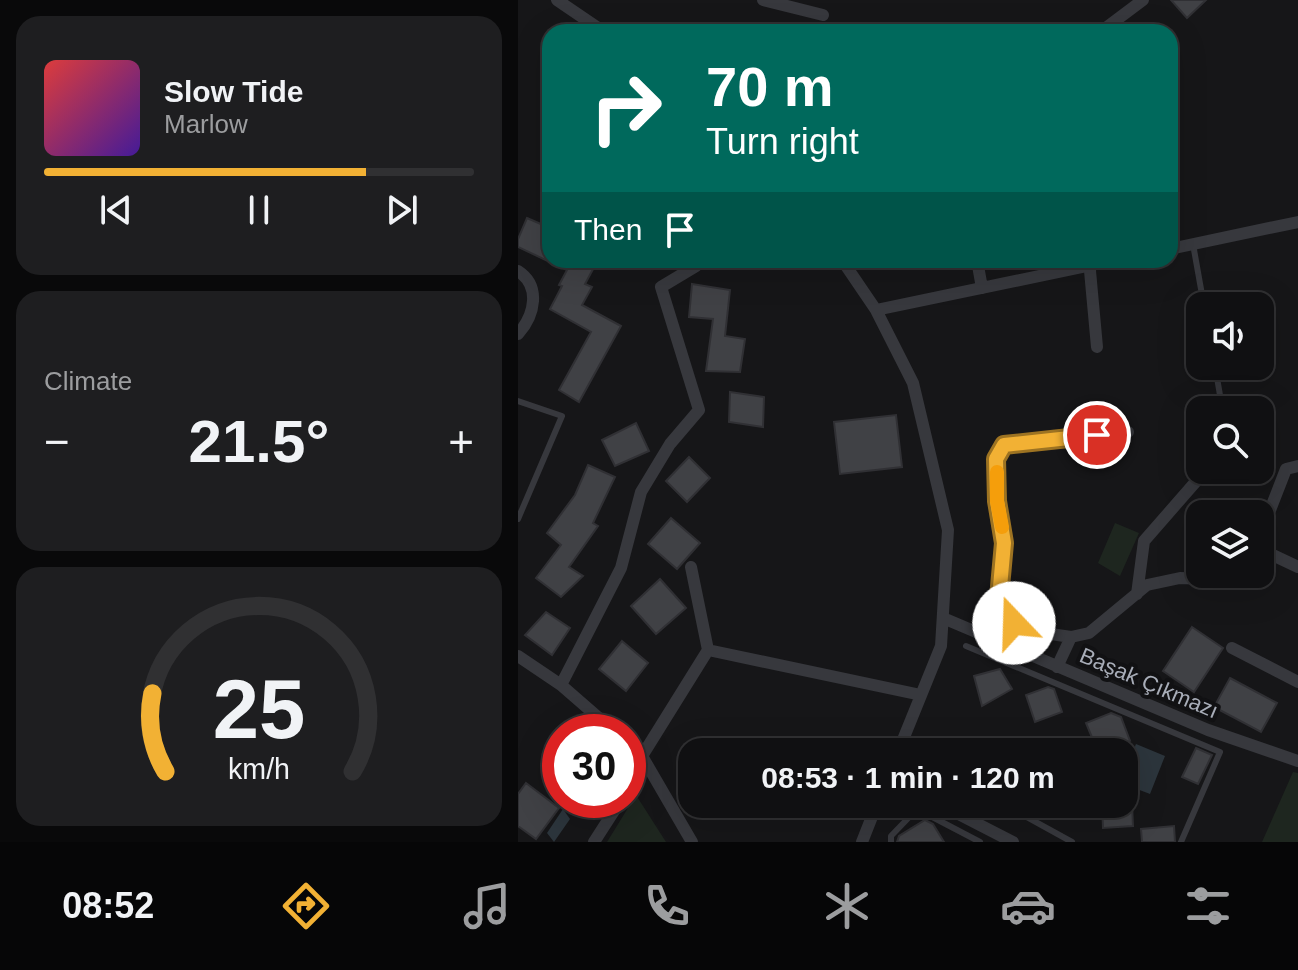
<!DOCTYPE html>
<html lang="en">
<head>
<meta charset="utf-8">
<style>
  body { margin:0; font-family:Helvetica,sans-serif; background:#1e1e20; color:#f1f3f6; height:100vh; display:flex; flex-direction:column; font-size:30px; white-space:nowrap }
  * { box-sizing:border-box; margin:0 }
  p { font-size:26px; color:#9c9d9f }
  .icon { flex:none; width:44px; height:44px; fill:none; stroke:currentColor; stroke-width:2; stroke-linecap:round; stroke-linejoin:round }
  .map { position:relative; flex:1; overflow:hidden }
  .panel { display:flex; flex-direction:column; gap:16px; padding:16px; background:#09090a; width:518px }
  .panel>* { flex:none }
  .guide { position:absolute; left:24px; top:24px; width:636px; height:244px; border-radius:24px; box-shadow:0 8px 32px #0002,0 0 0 2px #303032; background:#00695c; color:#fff; overflow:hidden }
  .fabs { position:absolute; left:668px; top:292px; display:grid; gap:16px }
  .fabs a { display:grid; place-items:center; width:88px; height:88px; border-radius:16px; background:#101012; box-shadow:0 8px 32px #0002,0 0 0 2px #303032; font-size:40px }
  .speed { position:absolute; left:24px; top:714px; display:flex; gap:16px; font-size:40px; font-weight:700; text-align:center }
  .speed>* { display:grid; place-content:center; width:104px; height:104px; border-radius:50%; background:#101012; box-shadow:0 8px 32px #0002,0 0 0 2px #303032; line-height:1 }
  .speed .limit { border:12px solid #d22; background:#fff; color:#111 }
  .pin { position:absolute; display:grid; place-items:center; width:68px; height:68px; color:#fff; margin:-34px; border:4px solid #fff; border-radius:50%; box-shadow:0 2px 8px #0007 }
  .me { position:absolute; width:88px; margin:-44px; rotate:339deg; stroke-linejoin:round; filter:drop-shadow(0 0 6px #0008) }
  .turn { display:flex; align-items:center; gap:28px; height:168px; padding:0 32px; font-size:36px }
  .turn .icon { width:104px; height:104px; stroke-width:2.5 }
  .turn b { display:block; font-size:56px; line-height:68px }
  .then { display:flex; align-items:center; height:76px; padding:0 32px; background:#0003; gap:16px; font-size:30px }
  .big { font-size:60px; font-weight:800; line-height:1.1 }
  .panel .tile { flex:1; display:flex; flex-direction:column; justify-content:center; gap:12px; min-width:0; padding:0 28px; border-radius:24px; background:#1e1e20 }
  .panel .dial { align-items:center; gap:0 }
  .dial svg { height:208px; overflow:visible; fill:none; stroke:#303032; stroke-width:7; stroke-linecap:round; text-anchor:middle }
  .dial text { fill:#f1f3f6; stroke:none }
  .song { display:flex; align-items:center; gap:24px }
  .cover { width:96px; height:96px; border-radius:12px; background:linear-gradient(135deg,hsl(0 70% 55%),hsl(260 70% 35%)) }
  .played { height:8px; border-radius:4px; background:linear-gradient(90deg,#f2b134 75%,#303032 75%) }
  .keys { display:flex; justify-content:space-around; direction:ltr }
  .heat { display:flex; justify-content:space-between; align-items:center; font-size:44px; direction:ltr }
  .trip { position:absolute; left:160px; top:738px; width:460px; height:80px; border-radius:24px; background:#101012; box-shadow:0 8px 32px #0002,0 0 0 2px #303032; font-weight:800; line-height:80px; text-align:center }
  .dock { display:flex; height:128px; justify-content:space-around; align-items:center; background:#060607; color:#9c9d9f }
  .dock .icon { width:56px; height:56px }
  .dock .selected { color:#f2b134 }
  .dock b { font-size:36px; color:#f1f3f6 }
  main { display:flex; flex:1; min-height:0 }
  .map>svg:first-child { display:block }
</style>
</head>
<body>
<main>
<section class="panel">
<div class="tile">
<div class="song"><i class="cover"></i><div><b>Slow Tide</b><p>Marlow</p></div></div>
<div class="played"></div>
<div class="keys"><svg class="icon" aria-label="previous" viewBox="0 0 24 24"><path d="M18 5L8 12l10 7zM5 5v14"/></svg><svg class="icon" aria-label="pause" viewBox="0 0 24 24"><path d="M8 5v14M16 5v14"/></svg><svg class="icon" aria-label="next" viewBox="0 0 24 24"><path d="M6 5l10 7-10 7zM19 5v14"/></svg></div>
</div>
<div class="tile"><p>Climate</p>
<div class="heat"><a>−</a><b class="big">21.5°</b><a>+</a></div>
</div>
<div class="tile dial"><svg viewBox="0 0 100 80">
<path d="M14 69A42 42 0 1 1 86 69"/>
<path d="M14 69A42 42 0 0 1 9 39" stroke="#f2b134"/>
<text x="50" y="56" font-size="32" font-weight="700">25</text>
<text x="50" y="72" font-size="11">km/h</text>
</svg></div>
</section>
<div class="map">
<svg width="780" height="842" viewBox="0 0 780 842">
  <rect width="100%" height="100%" fill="#161618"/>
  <path fill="#1e261f" d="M 597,523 L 621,533 L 602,576 L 580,563 Z
    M 775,772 L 780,773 L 780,842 L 744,842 Z
    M 118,795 L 148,842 L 89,842 Z"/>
  <path fill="#2c353c" d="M 618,744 L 647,756 L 632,794 L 606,784 L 606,773 Z
    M 45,809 L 52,819 L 36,842 L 29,833 Z"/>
  <path fill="#404145" stroke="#303034" stroke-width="2" d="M 653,0 L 688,0 L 669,18 Z
    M 9,218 L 32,228 L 32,260 L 80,260 L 67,284 L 74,287 L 64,305 L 103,326 L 61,402 L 41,390 L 73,332 L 32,309 L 44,286 L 41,285 L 49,270 L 0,247 L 0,239 Z
    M 174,284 L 212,290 L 207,336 L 227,339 L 222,372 L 188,371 L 195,319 L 171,317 Z
    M 212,392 L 246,397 L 245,427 L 211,422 Z
    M 378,415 L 384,467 L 322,474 L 316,422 Z
    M 118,423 L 131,451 L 97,466 L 84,440 Z
    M 171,457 L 192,478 L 169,502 L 148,481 Z
    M 70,465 L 97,477 L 75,523 L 80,526 L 51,567 L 65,576 L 43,597 L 18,578 L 43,545 L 29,533 L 57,495 Z
    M 153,518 L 182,543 L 159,569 L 130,544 Z
    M 142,579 L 168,608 L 138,634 L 113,606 Z
    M 28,612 L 52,628 L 34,655 L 7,635 Z
    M 674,627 L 705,648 L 676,692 L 645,671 Z
    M 104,641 L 130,663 L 108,691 L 81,669 Z
    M 482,669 L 494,689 L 464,706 L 456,676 Z
    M 712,678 L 759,703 L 743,732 L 696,707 Z
    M 530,687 L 536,689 L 544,712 L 517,722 L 508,695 Z
    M 593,713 L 603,717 L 612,741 L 580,752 L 568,723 Z
    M 678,748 L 694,755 L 680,784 L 664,777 Z
    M 8,783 L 41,808 L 18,839 L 0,826 L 0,794 Z
    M 584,804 L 614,804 L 615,826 L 585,828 Z
    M 407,820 L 415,824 L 426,842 L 379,842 L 381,836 Z
    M 656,826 L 657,842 L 624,842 L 623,829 Z"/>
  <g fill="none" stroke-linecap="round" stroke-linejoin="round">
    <path stroke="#37383d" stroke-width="6" d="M 675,244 L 686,306
      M 697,366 L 703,401
      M 0,401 L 44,416 L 0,519
      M 448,646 L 702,752 L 663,842
      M 485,804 L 554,842
      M 373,842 L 373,836 L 399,809 L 462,842"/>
    <path stroke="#37383d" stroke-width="12" d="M 39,0 L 86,32
      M 245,0 L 305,15
      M 589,27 L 625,0
      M 652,249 L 780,222
      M 324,260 L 358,310 L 395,383 L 430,530 L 423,646 L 380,752
      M 459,260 L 464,288
      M 571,260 L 579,347
      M 0,271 C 23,286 17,315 0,334
      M 358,310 L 598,260
      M 742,536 L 768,469 L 780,466
      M 742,549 L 780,567
      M 619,594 L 626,541 L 688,470
      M 425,618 L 690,730 L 780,761
      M 553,637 L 533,634 L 496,623 L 481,598 L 486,543 L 479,501 L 478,459 L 486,445 L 610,432
      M 714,648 L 780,682
      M 190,650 L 403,695
      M 0,656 L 43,685 L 97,732
      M 539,667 L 553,637 L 571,633 L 629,585 L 662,578 L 717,580 L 721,574
      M 43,685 L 103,568 L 123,492 L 152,444 L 181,410 L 143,287 L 178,266
      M 110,743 L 124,756 L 174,842
      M 124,756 L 190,650 L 173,567
      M 110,789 L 113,784
      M 421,804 L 495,842
      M 76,842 L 103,800
      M 344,842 L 359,804"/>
  </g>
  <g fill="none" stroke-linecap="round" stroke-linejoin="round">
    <g stroke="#9d7322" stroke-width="20">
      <path id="route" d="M 496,623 L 481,598 L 486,543 L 479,501 L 478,459 L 486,445 L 579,435"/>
    </g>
    <use href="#route" stroke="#f2b134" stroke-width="14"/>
    <path stroke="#f59e0b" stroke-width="14" d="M 479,472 L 479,501 L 484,527"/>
  </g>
  <g text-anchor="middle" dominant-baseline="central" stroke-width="8" stroke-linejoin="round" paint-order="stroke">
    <g font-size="22" fill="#a8adb8" stroke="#111113">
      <text transform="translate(631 683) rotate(23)">Başak Çıkmazı</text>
    </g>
  </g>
</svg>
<div class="fabs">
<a><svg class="icon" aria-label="sound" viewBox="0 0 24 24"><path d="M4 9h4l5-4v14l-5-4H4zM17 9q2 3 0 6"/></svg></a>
<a><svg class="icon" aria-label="search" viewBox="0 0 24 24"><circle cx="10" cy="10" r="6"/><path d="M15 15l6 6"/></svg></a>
<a><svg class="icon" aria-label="layers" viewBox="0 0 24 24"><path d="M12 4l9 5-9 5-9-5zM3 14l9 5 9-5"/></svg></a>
</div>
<div class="speed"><div class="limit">30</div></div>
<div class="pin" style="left:579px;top:435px;background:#d93025"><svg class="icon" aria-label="arrive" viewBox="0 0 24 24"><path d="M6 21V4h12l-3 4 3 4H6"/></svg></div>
<svg class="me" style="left:496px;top:623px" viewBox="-20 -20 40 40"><circle r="19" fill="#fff"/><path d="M0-13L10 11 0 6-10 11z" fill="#f2b134"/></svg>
<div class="trip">08:53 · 1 min · 120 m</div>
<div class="guide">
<div class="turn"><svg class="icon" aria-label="right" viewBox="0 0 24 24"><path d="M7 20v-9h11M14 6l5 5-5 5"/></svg><div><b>70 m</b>Turn right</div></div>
<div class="then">Then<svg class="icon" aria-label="arrive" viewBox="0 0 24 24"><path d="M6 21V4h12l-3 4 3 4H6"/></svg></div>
</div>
</div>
</main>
<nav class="dock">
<b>08:52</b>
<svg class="icon selected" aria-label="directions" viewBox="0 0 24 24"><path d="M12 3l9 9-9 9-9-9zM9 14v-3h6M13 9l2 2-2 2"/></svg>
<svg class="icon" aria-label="music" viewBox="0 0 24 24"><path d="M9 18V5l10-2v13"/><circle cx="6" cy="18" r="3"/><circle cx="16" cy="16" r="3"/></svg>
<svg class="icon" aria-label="phone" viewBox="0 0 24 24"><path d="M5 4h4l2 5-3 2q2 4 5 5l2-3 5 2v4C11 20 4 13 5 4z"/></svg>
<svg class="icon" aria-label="climate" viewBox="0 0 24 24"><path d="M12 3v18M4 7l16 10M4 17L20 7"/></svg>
<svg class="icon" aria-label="car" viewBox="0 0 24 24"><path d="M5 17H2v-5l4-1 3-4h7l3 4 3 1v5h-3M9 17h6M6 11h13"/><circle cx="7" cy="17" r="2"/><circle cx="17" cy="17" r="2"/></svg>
<svg class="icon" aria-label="filters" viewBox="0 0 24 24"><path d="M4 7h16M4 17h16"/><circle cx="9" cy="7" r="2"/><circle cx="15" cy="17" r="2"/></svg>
</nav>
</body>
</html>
